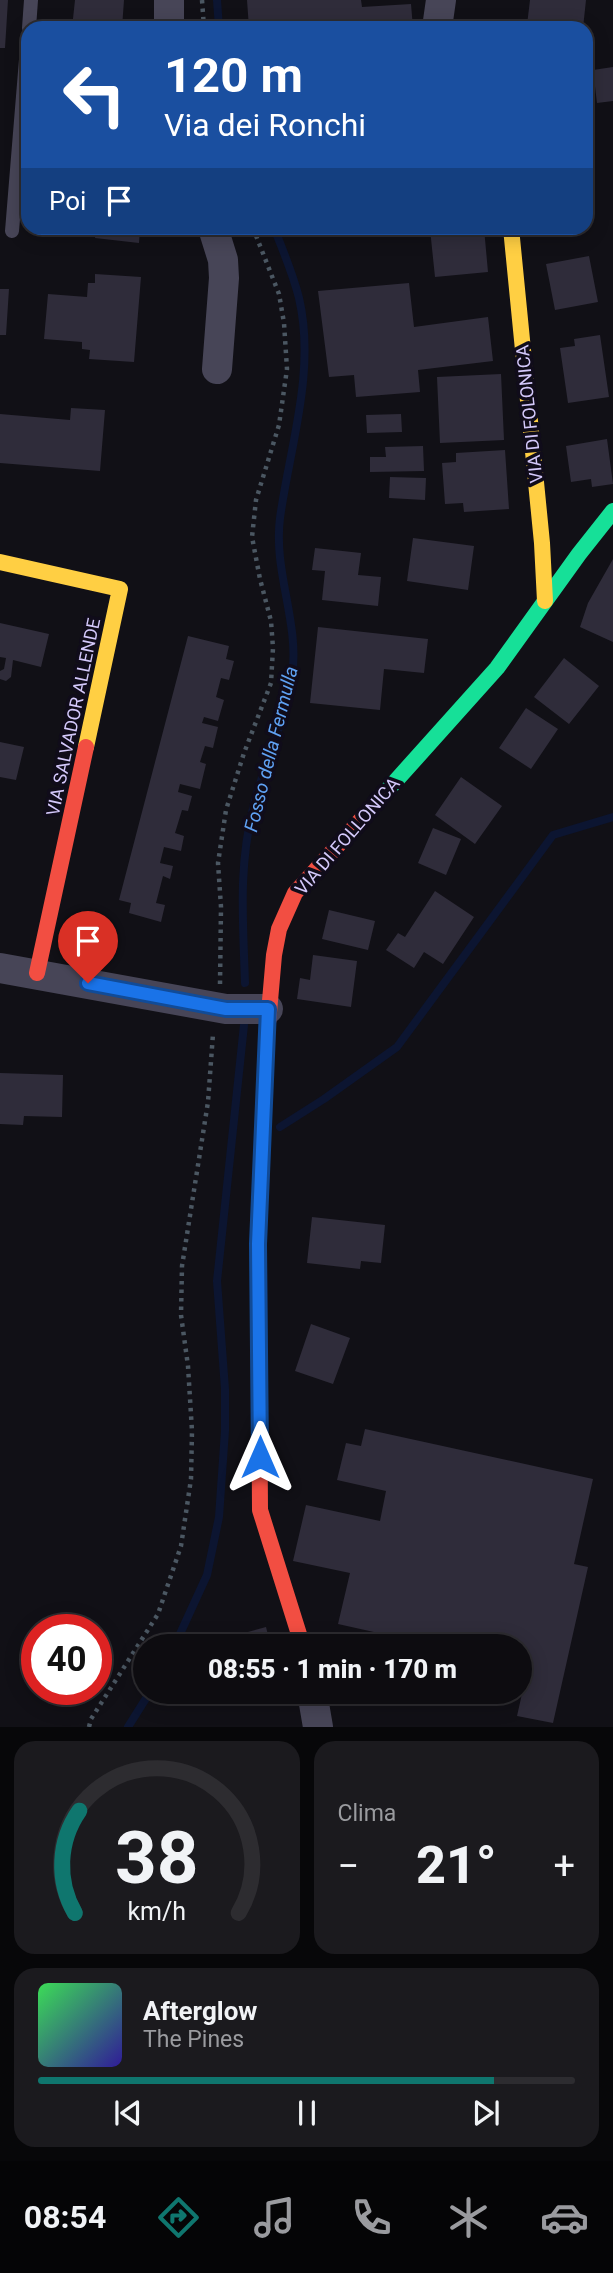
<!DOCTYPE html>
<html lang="it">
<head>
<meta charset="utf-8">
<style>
  body { margin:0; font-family:Roboto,sans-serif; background:#1b1a1e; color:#f1f3f6; height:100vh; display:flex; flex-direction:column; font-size:26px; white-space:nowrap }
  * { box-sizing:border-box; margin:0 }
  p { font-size:23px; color:#9a9b9f }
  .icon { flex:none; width:38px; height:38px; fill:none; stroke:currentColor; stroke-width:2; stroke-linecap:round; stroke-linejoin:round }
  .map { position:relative; height:1727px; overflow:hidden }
  .panel { display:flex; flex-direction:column; gap:14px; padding:14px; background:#070709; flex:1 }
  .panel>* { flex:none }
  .banner { position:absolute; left:21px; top:21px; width:572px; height:214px; border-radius:21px; box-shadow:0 4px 18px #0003,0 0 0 2px #2d2c30; background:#1a4fa0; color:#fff; overflow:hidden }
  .speed { position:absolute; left:21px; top:1614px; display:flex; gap:14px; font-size:35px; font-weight:700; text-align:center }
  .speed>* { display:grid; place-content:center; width:91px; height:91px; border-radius:50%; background:#0d0c10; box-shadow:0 4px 18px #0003,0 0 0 2px #2d2c30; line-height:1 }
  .speed .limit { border:10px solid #d22; background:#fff; color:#111 }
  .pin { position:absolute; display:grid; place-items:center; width:60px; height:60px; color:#fff; margin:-72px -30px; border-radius:50% 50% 50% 0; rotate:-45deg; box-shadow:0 0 7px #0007 }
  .pin .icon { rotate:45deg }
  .me { position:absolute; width:77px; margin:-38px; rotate:0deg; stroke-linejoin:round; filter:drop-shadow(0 0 5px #0008) }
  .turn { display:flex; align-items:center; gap:24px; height:147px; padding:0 28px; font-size:32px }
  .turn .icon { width:91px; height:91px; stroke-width:2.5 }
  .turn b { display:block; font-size:49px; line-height:60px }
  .then { display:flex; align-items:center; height:66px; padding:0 28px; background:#0003; gap:14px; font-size:26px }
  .big { font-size:52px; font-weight:800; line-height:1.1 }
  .panel .widget { flex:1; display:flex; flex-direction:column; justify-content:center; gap:10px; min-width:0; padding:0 24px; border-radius:21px; background:#1b1a1e }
  .panel .dial { align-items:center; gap:0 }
  .dial svg { height:182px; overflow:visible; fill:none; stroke:#2d2c30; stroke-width:7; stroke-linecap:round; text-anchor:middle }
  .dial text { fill:#f1f3f6; stroke:none }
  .song { display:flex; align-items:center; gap:21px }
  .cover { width:84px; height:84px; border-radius:10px; background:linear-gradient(135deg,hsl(130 70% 55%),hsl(250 70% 35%)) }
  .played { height:7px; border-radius:4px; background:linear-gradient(90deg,#0f766e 85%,#2d2c30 85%) }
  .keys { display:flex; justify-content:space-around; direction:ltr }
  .heat { display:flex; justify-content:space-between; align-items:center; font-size:38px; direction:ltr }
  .panel .tiles { flex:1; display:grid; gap:14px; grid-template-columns:1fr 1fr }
  .widget:last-child { grid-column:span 2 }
  .trip { position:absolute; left:133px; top:1634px; width:399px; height:70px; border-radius:35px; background:#0d0c10; box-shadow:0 4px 18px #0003,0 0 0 2px #2d2c30; font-weight:800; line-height:70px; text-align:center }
  .tabs { display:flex; height:112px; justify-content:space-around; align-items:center; background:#050506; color:#9a9b9f }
  .tabs .icon { width:49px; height:49px }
  .tabs .active { color:#0f766e }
  .tabs b { font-size:32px; color:#f1f3f6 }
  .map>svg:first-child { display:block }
</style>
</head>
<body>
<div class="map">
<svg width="613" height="1727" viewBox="0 0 613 1727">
  <rect width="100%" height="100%" fill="#111016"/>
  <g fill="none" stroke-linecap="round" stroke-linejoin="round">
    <path stroke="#0c1531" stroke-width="8" d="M 217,0 L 219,28
      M 245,983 C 243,920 238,866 254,804 C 265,762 286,718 292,676 C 300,623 273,572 280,518 C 290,446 316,371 299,298 C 293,274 283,250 274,228
      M 280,1127 L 324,1099 L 397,1047 L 553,835 L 613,817
      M 174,1647 L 207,1575 L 219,1517 L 225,1431 L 225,1389 L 217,1281 L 244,1025
      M 128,1727 L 150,1692"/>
  </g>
  <path fill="#2f2c3a" d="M 0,0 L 8,0 L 5,48 L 0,48 Z
    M 75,0 L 124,0 L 122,28 L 72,28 Z
    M 247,0 L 361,0 L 362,7 L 411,4 L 413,28 L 249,28 Z
    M 530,0 L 586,0 L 583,28 L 527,25 Z
    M 613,67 L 613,101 L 597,103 L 593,70 Z
    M 96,228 L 140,228 L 139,243 L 95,238 Z
    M 443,228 L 484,228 L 488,272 L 435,277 L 430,229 Z
    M 589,256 L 598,302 L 555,310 L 546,264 Z
    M 95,274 L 141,277 L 134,362 L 89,359 L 90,350 L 82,349 L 82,342 L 44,339 L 48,294 L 87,297 L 88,283 L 95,283 Z
    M 409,283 L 414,327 L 488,317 L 493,361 L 418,370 L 420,392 L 356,397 L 354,375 L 329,377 L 318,291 Z
    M 0,289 L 9,289 L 6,335 L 0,335 Z
    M 600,335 L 609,397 L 568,403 L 560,348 L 575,346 L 574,339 Z
    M 501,374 L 504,440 L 440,443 L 437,377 Z
    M 71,408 L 105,410 L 100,471 L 0,463 L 0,414 L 70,420 Z
    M 401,414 L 402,432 L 367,433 L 366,415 Z
    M 607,439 L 613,484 L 592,487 L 591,479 L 571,482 L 566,446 Z
    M 423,446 L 424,471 L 370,472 L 370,457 L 386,457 L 385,447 Z
    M 505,450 L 509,509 L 464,512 L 463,503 L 445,504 L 442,463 L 456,462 L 456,453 Z
    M 390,477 L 426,478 L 425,500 L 389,498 Z
    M 413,538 L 474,546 L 468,590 L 407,581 Z
    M 315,548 L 361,553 L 358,575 L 381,577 L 378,606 L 322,600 L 325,571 L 312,570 Z
    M 613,559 L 613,642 L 580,627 L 588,603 Z
    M 0,623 L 49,634 L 41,667 L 13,660 L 11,677 L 6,681 L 0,679 L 0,671 L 4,669 L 6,658 L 0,657 Z
    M 318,627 L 428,639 L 424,673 L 384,669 L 380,710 L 310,703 Z
    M 188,636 L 229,646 L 226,659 L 234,661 L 229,680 L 221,678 L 216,697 L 224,700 L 218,721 L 204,717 L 202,723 L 218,727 L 213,748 L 205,746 L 200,762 L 206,764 L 200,789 L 180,784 L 178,792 L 192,796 L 188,811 L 182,810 L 175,833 L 184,836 L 181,851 L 164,847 L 160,863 L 173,866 L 170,879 L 163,876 L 156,903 L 165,905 L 161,922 L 129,913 L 131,903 L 119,900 Z
    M 564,658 L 599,686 L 569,724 L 534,697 Z
    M 526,708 L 558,729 L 531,769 L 499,748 Z
    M 0,742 L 24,747 L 16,780 L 0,777 Z
    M 461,777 L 502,806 L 475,844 L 435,815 Z
    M 433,828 L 461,839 L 446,875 L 418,863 Z
    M 435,891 L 474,917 L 443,964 L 424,952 L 414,968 L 386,950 L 398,933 L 405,937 Z
    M 329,910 L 375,921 L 368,950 L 322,939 Z
    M 313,955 L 357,961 L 351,1007 L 297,999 L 300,978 L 310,980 Z
    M 0,1073 L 63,1075 L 62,1117 L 24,1116 L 23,1125 L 0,1124 Z
    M 312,1217 L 385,1225 L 381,1263 L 361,1261 L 360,1269 L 307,1263 Z
    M 311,1324 L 350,1338 L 333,1384 L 295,1371 Z
    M 365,1429 L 593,1479 L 574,1564 L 588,1567 L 553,1723 L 517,1716 L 526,1676 L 520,1675 L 520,1647 L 441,1647 L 338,1624 L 350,1573 L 293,1561 L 306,1505 L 380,1521 L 386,1491 L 337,1480 L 346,1443 L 361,1446 Z
    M 266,1627 L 271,1647 L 233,1647 L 230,1637 Z"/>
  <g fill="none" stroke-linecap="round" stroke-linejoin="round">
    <path stroke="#4b5762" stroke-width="4.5" stroke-dasharray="3.5 5" stroke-linecap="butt" d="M 202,0 L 204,28
      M 220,984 L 221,907 L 218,863 L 226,810 L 244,753 L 271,683 L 273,648 L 271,621 L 260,579 L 252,537 L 256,500 L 279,425 L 287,369 L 284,323 L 279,294 L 253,228
      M 89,1727 L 91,1719 L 158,1614 L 181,1546 L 191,1479 L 192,1431 L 188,1366 L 181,1315 L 182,1266 L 208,1102 L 213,1034"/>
    <path stroke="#474557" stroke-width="14" d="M 29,28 L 31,0
      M 12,231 L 28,35"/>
    <path stroke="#474557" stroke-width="30" d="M 169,0 L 169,28
      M 437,28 L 441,0
      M 213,228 L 223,260 L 224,278 L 217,369
      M 0,968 L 226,1009 L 268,1009
      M 312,1692 L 318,1727"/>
    <path stroke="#16e098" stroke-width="16" d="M 384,794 L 497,668 L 579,554 L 613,511
      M 259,1355 L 258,1244 L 267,1035"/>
    <path stroke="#ffcf43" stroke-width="16" d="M 511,228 L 542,543 L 545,601
      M 0,562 L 120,589 L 86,747"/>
    <path stroke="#f24e42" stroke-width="16" d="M 37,973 L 86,747
      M 267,1035 L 274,955 L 279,929 L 295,893 L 384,794
      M 259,1355 L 260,1510 L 303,1647"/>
  </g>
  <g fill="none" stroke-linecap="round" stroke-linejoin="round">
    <g stroke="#114b97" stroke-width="18">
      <path id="route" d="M 88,983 L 226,1009 L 268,1009 L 258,1244 L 260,1457"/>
    </g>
    <use href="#route" stroke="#1a73e8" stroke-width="12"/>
  </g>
  <g text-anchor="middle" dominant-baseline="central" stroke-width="7" stroke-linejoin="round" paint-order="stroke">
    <g font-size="18" fill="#d4c9fb" stroke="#100c1a">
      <text transform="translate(529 414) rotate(-96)">VIA DI FOLONICA</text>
      <text transform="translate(73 717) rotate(-78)">VIA SALVADOR ALLENDE</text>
      <text transform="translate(347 836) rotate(-49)">VIA DI FOLLONICA</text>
    </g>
    <g font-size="19" font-style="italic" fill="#5fa1f3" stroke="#100c1a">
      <text transform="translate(271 749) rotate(-76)">Fosso della Fermulla</text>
    </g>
  </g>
</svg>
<div class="speed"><div class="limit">40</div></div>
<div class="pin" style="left:88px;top:983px;background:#d93025"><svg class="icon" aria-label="arrive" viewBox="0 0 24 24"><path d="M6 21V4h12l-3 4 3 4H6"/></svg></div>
<svg class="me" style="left:260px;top:1457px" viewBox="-20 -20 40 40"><path d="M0-17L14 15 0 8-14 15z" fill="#1a73e8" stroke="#fff" stroke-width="4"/></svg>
<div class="trip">08:55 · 1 min · 170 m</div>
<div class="banner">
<div class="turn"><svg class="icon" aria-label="left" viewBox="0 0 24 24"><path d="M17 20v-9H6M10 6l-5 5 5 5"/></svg><div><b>120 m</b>Via dei Ronchi</div></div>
<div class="then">Poi<svg class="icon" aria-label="arrive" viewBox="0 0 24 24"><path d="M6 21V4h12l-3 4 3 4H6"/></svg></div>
</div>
</div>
<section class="panel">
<div class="tiles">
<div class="widget dial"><svg viewBox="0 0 100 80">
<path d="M14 69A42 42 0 1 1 86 69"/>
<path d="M14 69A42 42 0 0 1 16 24" stroke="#0f766e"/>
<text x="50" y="56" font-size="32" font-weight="700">38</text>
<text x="50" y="72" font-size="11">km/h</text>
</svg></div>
<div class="widget"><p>Clima</p>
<div class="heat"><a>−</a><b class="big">21°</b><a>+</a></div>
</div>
<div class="widget">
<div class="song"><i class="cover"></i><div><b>Afterglow</b><p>The Pines</p></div></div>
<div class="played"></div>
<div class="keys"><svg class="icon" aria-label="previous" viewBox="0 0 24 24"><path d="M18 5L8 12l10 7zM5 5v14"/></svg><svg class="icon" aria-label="pause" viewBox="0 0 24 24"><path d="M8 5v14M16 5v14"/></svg><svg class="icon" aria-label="next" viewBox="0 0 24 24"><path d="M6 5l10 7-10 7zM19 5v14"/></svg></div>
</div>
</div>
</section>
<nav class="tabs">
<b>08:54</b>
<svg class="icon active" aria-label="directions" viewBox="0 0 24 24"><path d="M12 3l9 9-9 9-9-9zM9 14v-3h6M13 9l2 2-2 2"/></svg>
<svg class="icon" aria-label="music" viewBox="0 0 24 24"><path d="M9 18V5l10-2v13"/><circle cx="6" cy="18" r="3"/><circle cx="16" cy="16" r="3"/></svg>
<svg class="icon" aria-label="phone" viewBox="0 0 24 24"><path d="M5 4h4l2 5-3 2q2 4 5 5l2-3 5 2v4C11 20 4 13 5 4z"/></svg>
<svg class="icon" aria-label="climate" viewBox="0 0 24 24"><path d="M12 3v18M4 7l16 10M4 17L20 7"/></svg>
<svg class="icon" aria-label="car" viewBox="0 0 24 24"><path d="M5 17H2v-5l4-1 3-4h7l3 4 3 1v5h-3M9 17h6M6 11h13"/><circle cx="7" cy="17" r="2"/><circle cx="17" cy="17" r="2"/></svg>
</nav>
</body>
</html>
